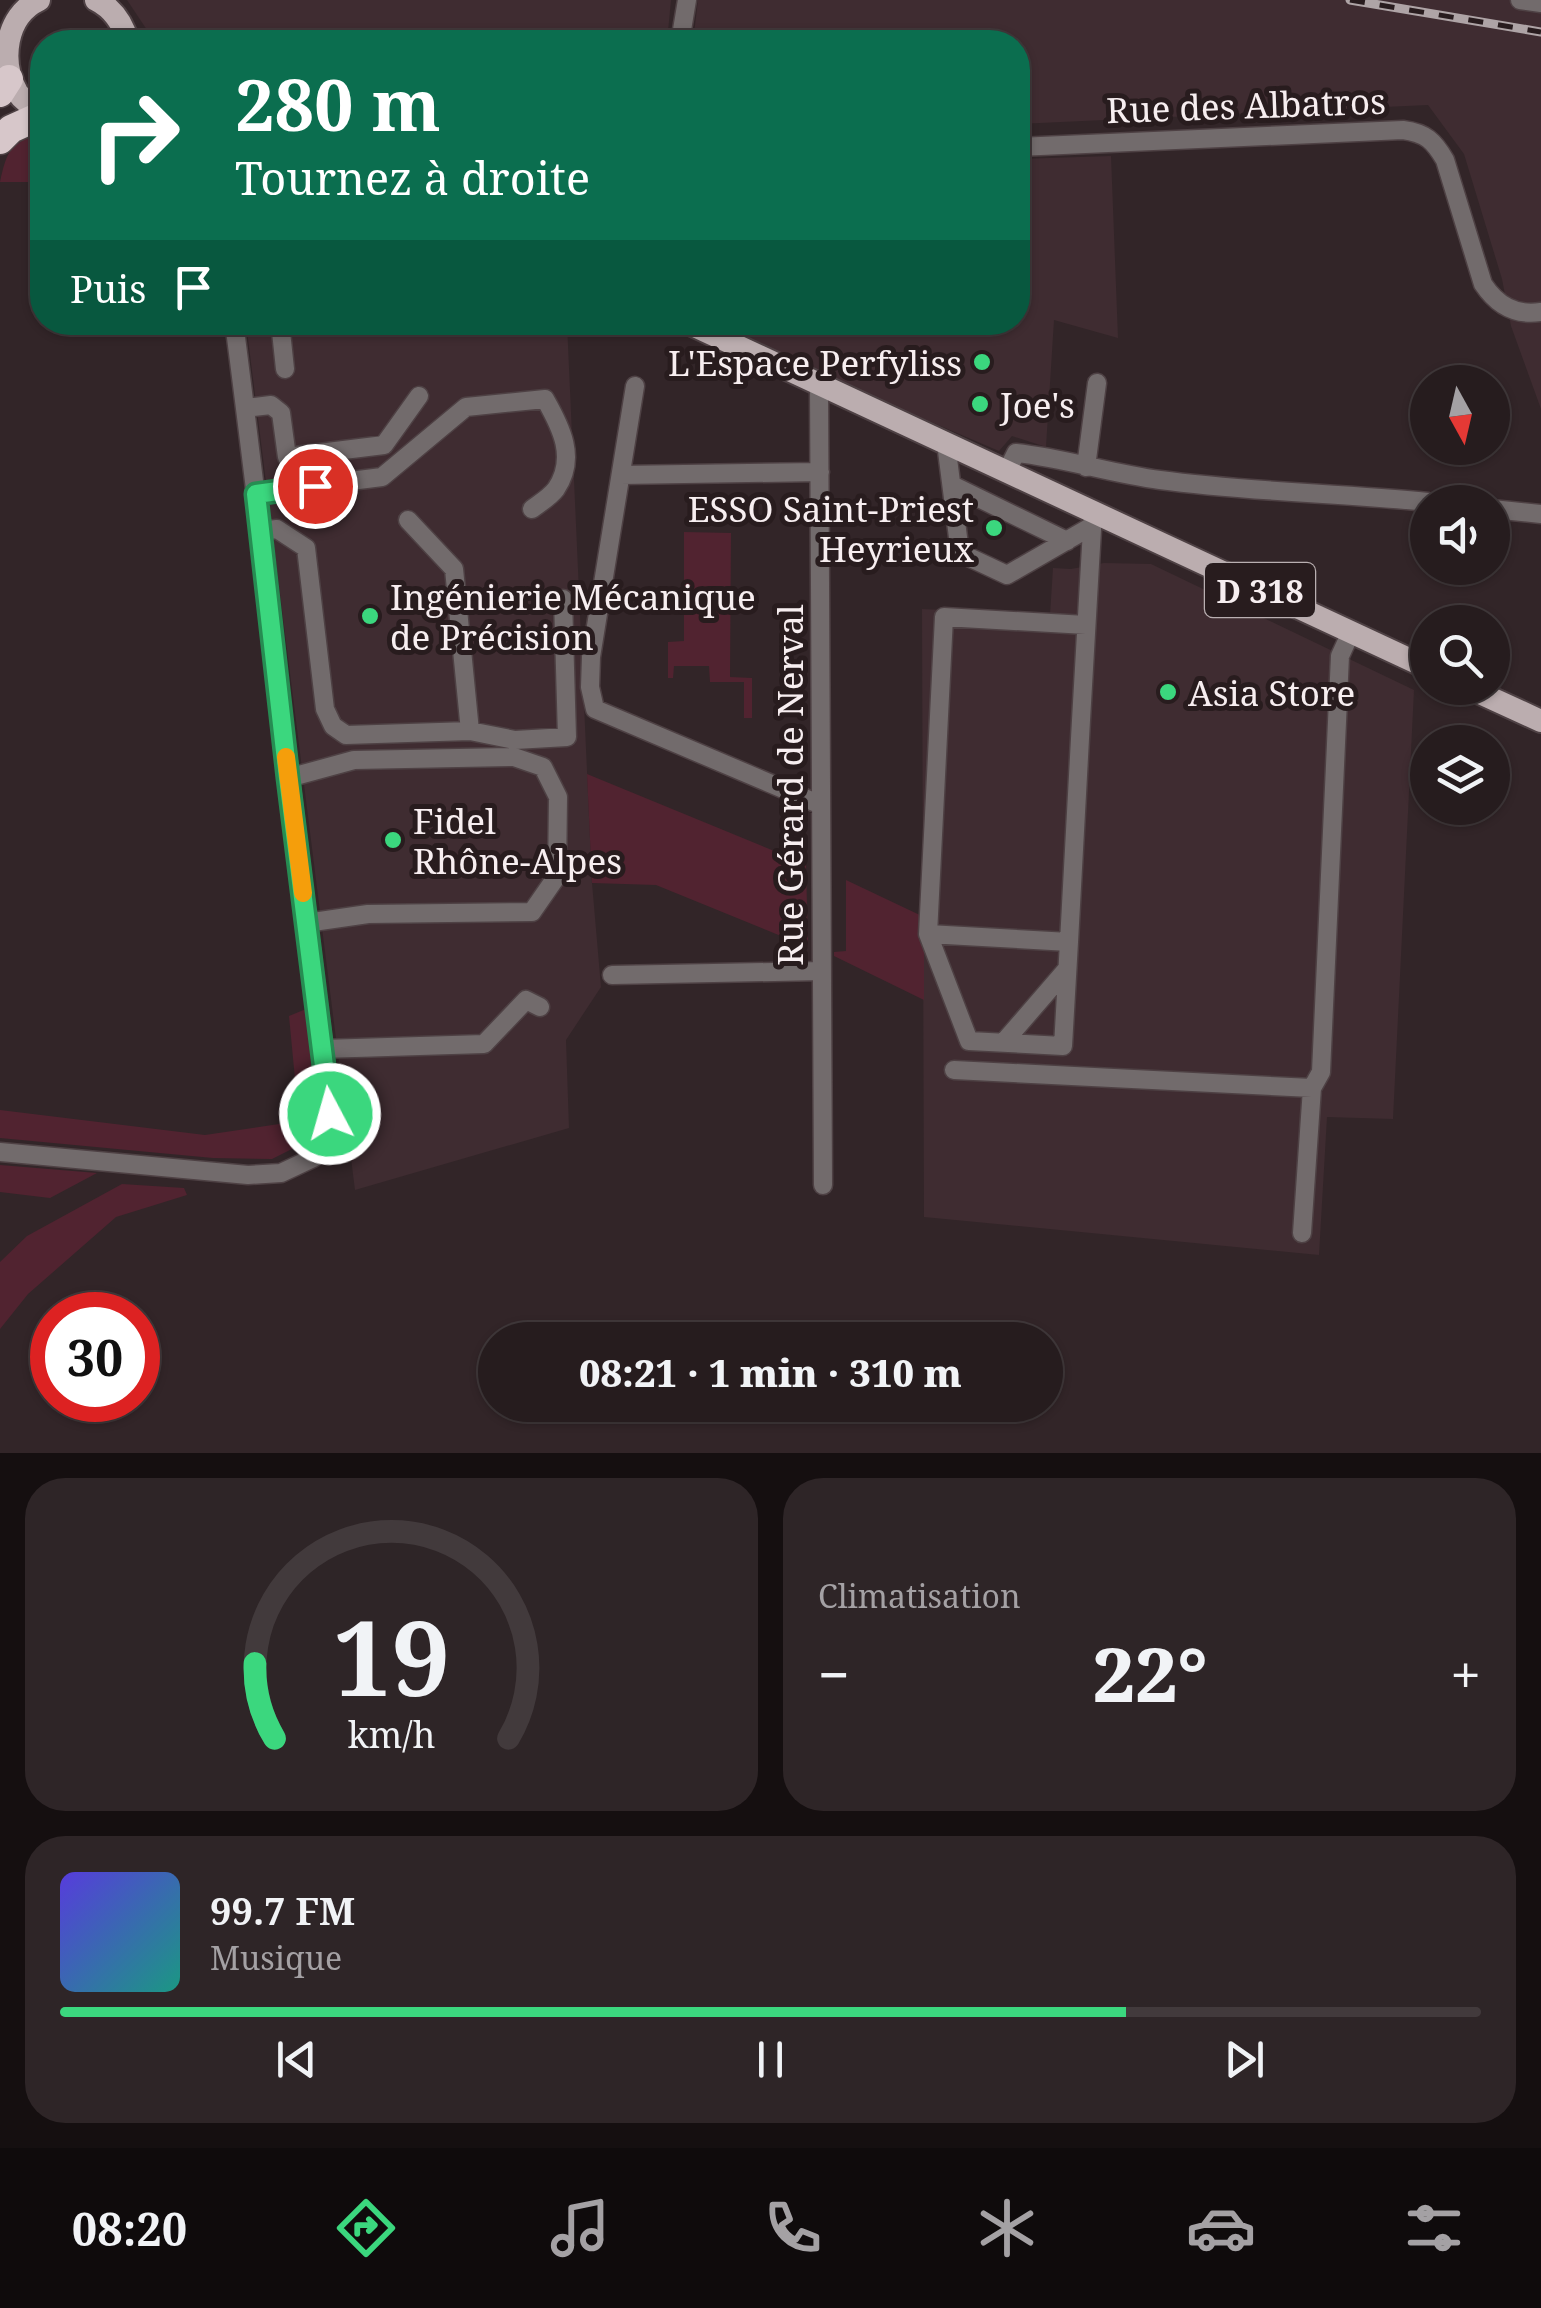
<!DOCTYPE html>
<html lang="fr">
<head>
<meta charset="utf-8">
<style>
  body { margin:0; font-family:"Noto Serif",serif; background:#2e2527; color:#f1f3f6; height:100vh; display:flex; flex-direction:column; font-size:38px; white-space:nowrap }
  * { box-sizing:border-box; margin:0 }
  p { font-size:32px; color:#a4a1a4 }
  .icon { flex:none; width:55px; height:55px; fill:none; stroke:currentColor; stroke-width:2; stroke-linecap:round; stroke-linejoin:round }
  .map { position:relative; height:1453px; overflow:hidden }
  .panel { display:flex; flex-direction:column; gap:25px; padding:25px; background:#150f10; flex:1 }
  .panel>* { flex:none }
  .guide { position:absolute; left:30px; top:30px; width:1000px; height:305px; border-radius:40px; box-shadow:0 2px 8px #0004,0 0 0 2px #423a3c; background:#0b6e4f; color:#fff; overflow:hidden }
  .needle { width:65px; rotate:172deg }
  .tools { position:absolute; left:1410px; top:365px; display:grid; gap:20px }
  .tools a { display:grid; place-items:center; width:100px; height:100px; border-radius:50%; background:#261c1e; box-shadow:0 2px 8px #0004,0 0 0 2px #423a3c; font-size:50px }
  .speed { position:absolute; left:30px; top:1292px; display:flex; gap:20px; font-size:50px; font-weight:700; text-align:center }
  .speed>* { display:grid; place-content:center; width:130px; height:130px; border-radius:50%; background:#261c1e; box-shadow:0 2px 8px #0004,0 0 0 2px #423a3c; line-height:1 }
  .speed .limit { border:15px solid #d22; background:#fff; color:#111 }
  .pin { position:absolute; display:grid; place-items:center; width:85px; height:85px; color:#fff; margin:-42px; border:5px solid #fff; border-radius:50%; box-shadow:0 2px 10px #0007 }
  .me { position:absolute; width:110px; margin:-55px; rotate:354deg; stroke-linejoin:round; filter:drop-shadow(0 0 8px #0008) }
  .turn { display:flex; align-items:center; gap:35px; height:210px; padding:0 40px; font-size:45px }
  .turn .icon { width:130px; height:130px; stroke-width:2.5 }
  .turn b { display:block; font-size:70px; line-height:85px }
  .then { display:flex; align-items:center; height:95px; padding:0 40px; background:#0003; gap:20px; font-size:38px }
  .big { font-size:75px; font-weight:800; line-height:1.1 }
  .panel .tile { flex:1; display:flex; flex-direction:column; justify-content:center; gap:15px; min-width:0; padding:0 35px; border-radius:40px; background:#2e2527 }
  .panel .dial { align-items:center; gap:0 }
  .dial svg { height:260px; overflow:visible; fill:none; stroke:#423a3c; stroke-width:7; stroke-linecap:round; text-anchor:middle }
  .dial text { fill:#f1f3f6; stroke:none }
  .song { display:flex; align-items:center; gap:30px }
  .cover { width:120px; height:120px; border-radius:15px; background:linear-gradient(135deg,hsl(250 70% 55%),hsl(170 70% 35%)) }
  .played { height:10px; border-radius:5px; background:linear-gradient(90deg,#3bd77e 75%,#423a3c 75%) }
  .keys { display:flex; justify-content:space-around; direction:ltr }
  .heat { display:flex; justify-content:space-between; align-items:center; font-size:55px; direction:ltr }
  .panel .tiles { flex:1; display:grid; gap:25px; grid-template-columns:1fr 1fr }
  .tile:last-child { grid-column:span 2 }
  .trip { position:absolute; left:478px; top:1322px; width:585px; height:100px; border-radius:50px; background:#261c1e; box-shadow:0 2px 8px #0004,0 0 0 2px #423a3c; font-weight:800; line-height:100px; text-align:center }
  .dock { display:flex; height:160px; justify-content:space-around; align-items:center; background:#0f0b0c; color:#a4a1a4 }
  .dock .icon { width:70px; height:70px }
  .dock .current { color:#3bd77e }
  .dock b { font-size:45px; color:#f1f3f6 }
  .map>svg:first-child { display:block }
</style>
</head>
<body>
<div class="map">
<svg width="1541" height="1453" viewBox="0 0 1541 1453">
  <rect width="100%" height="100%" fill="#322528"/>
  <path fill="#3f2c31" d="M 127,0 L 671,0 L 667,42 L 161,42 L 153,39 Z
    M 698,0 L 1541,0 L 1541,409 L 1511,326 L 1502,279 L 1464,154 L 1428,105 L 1018,124 L 1018,42 L 693,42 Z
    M 1111,156 L 1118,338 L 1054,320 L 1046,447 L 1012,436 L 999,451 L 875,398 L 716,323 L 1018,322 L 1018,159 Z
    M 246,323 L 567,323 L 592,883 L 601,987 L 566,1040 L 569,1128 L 355,1190 Z
    M 1104,563 L 1151,564 L 1414,690 L 1393,1119 L 1327,1117 L 1319,1255 L 924,1217 L 922,609 L 1050,615 L 1053,568 L 1071,569 Z"/>
  <path fill="#512330" d="M 41,133 L 42,133 L 42,182 L 0,182 C 7,150 10,144 41,133 Z
    M 684,532 L 731,533 L 730,677 L 752,678 L 752,718 L 744,718 L 744,682 L 710,682 L 709,666 L 674,666 L 673,678 L 668,678 L 668,642 L 684,641 Z
    M 587,774 L 806,864 L 808,947 L 656,885 L 592,883 Z
    M 846,880 L 924,917 L 924,1000 L 834,956 L 834,952 L 846,951 Z
    M 306,1009 L 318,1121 L 304,1143 L 272,1159 L 213,1158 L 0,1138 L 0,1110 L 205,1135 L 299,1121 L 289,1016 Z
    M 0,1165 L 97,1173 L 50,1198 L 0,1192 Z
    M 122,1184 L 184,1188 L 187,1195 L 116,1217 L 28,1294 L 0,1329 L 0,1262 L 27,1236 Z"/>
  <g fill="none" stroke-linecap="round" stroke-linejoin="round">
    <g stroke="#4e4144" stroke-width="21">
      <path id="minor" d="M 1520,0 L 1541,3
        M 680,42 L 687,0
        M 1018,147 L 1403,130 C 1426,133 1434,141 1445,160 L 1483,284 C 1497,305 1515,316 1541,312
        M 280,322 L 285,369
        M 819,385 L 823,1185
        M 635,386 L 591,657 L 590,687 L 595,709 L 821,805
        M 245,408 L 271,405 L 281,413 L 287,457 L 384,445 L 419,396
        M 946,443 L 960,553 L 1007,575 L 1092,526
        M 1086,467 L 1097,383
        M 1007,471 L 1016,453 C 1065,458 1111,474 1160,480 C 1248,492 1339,493 1428,502
        M 621,475 L 820,472
        M 952,485 L 1067,541
        M 256,493 L 382,477 L 466,407 L 545,399 C 561,427 577,458 556,489 C 550,497 540,503 532,509
        M 1492,509 L 1541,514
        M 408,520 L 454,569 L 470,731
        M 261,531 L 277,529 L 306,548 L 325,709 L 333,726 L 346,735 L 470,731 L 515,740 L 567,737 L 563,599
        M 1086,625 L 944,617 L 928,934 L 1069,942 C 1077,799 1084,655 1093,512
        M 288,778 L 354,760 L 514,757 L 543,767 L 558,797 L 557,876 L 532,912 L 368,914 L 306,923
        M 928,934 L 969,1041 L 1063,1046 L 1069,942
        M 612,975 L 822,971
        M 1003,1043 L 1067,969
        M 323,1049 L 484,1044 L 526,1000 L 540,1007
        M 954,1070 L 1312,1088
        M 0,1152 L 248,1175 L 281,1173 L 313,1158 L 326,1138 L 330,1114 L 328,1082 C 294,829 267,575 234,322
        M 1302,1233 L 1312,1088 L 1321,1072 L 1340,656 L 1351,632"/>
    </g>
    <g stroke="#4e4144" stroke-width="26">
      <path id="major" d="M 39,0 C 5,16 0,62 17,92 C 23,101 33,107 42,113
        M 96,0 C 114,9 123,24 128,42
        M 686,322 L 1428,668
        M 1469,688 L 1541,721"/>
    </g>
    <g stroke="#4e4144" stroke-width="31">
      <path id="highway" d="M 0,93 L 9,79
        M 0,140 L 11,129 L 42,115"/>
    </g>
    <use href="#minor" stroke="#726b6c" stroke-width="18"/>
    <use href="#major" stroke="#bbadaf" stroke-width="22"/>
    <use href="#highway" stroke="#d7c7ca" stroke-width="28"/>
    <g stroke="#aea4a6" stroke-width="9">
      <path id="rail" d="M 1350,0 L 1541,32"/>
    </g>
    <use href="#rail" stroke="#281c1e" stroke-width="5" stroke-dasharray="15" stroke-linecap="butt"/>
  </g>
  <g fill="none" stroke-linecap="round" stroke-linejoin="round">
    <g stroke="#268c52" stroke-width="25">
      <path id="route" d="M 315,486 L 256,494 L 288,778 L 330,1114"/>
    </g>
    <use href="#route" stroke="#3bd77e" stroke-width="18"/>
    <path stroke="#f59e0b" stroke-width="18" d="M 286,757 L 303,893"/>
  </g>
  <g fill="#3bd77e" stroke="#281c1e" stroke-width="4">
    <circle cx="982" cy="362" r="10"/>
    <circle cx="980" cy="404" r="10"/>
    <circle cx="994" cy="528" r="10"/>
    <circle cx="370" cy="616" r="10"/>
    <circle cx="1168" cy="692" r="10"/>
    <circle cx="393" cy="840" r="10"/>
  </g>
  <g text-anchor="middle" dominant-baseline="central" stroke-width="10" stroke-linejoin="round" paint-order="stroke">
    <rect fill="#281c1e" stroke="#b9afb1" stroke-width="2.5" x="1205" y="563" width="110" height="54" rx="8"/>
    <g font-size="32" font-weight="bold" fill="#f7eef0">
      <text x="1260" y="590">D 318</text>
    </g>
    <g font-size="35" fill="#f7eef0" stroke="#281c1e">
      <text transform="translate(1246 105) rotate(-2)">Rue des Albatros</text>
      <text transform="translate(789 785) rotate(-90)">Rue Gérard de Nerval</text>
    </g>
    <g font-size="35" fill="#f7eef0" stroke="#281c1e" text-anchor="start">
      <text x="962" y="362" text-anchor="end">L'Espace Perfyliss</text>
      <text x="1000" y="404">Joe's</text>
      <text x="974" y="508" text-anchor="end">ESSO Saint-Priest<tspan x="974" dy="40">Heyrieux</tspan></text>
      <text x="390" y="596">Ingénierie Mécanique<tspan x="390" dy="40">de Précision</tspan></text>
      <text x="1188" y="692">Asia Store</text>
      <text x="413" y="820">Fidel<tspan x="413" dy="40">Rhône-Alpes</tspan></text>
    </g>
  </g>
</svg>
<div class="tools">
<a><svg class="needle" viewBox="-14 -14 28 28"><path d="M0-13l5 13h-10z" fill="#e53935"/><path d="M0 13l5-13h-10z" fill="#a4a1a4"/></svg></a>
<a><svg class="icon" aria-label="sound" viewBox="0 0 24 24"><path d="M4 9h4l5-4v14l-5-4H4zM17 9q2 3 0 6"/></svg></a>
<a><svg class="icon" aria-label="search" viewBox="0 0 24 24"><circle cx="10" cy="10" r="6"/><path d="M15 15l6 6"/></svg></a>
<a><svg class="icon" aria-label="layers" viewBox="0 0 24 24"><path d="M12 4l9 5-9 5-9-5zM3 14l9 5 9-5"/></svg></a>
</div>
<div class="speed"><div class="limit">30</div></div>
<div class="pin" style="left:315px;top:486px;background:#d93025"><svg class="icon" aria-label="arrive" viewBox="0 0 24 24"><path d="M6 21V4h12l-3 4 3 4H6"/></svg></div>
<svg class="me" style="left:330px;top:1114px" viewBox="-20 -20 40 40"><circle r="17" fill="#3bd77e" stroke="#fff" stroke-width="3"/><path d="M0-11L8 9 0 5-8 9z" fill="#fff"/></svg>
<div class="trip">08:21 · 1 min · 310 m</div>
<div class="guide">
<div class="turn"><svg class="icon" aria-label="right" viewBox="0 0 24 24"><path d="M7 20v-9h11M14 6l5 5-5 5"/></svg><div><b>280 m</b>Tournez à droite</div></div>
<div class="then">Puis<svg class="icon" aria-label="arrive" viewBox="0 0 24 24"><path d="M6 21V4h12l-3 4 3 4H6"/></svg></div>
</div>
</div>
<section class="panel">
<div class="tiles">
<div class="tile dial"><svg viewBox="0 0 100 80">
<path d="M14 69A42 42 0 1 1 86 69"/>
<path d="M14 69A42 42 0 0 1 8 46" stroke="#3bd77e"/>
<text x="50" y="56" font-size="32" font-weight="700">19</text>
<text x="50" y="72" font-size="11">km/h</text>
</svg></div>
<div class="tile"><p>Climatisation</p>
<div class="heat"><a>−</a><b class="big">22°</b><a>+</a></div>
</div>
<div class="tile">
<div class="song"><i class="cover"></i><div><b>99.7 FM</b><p>Musique</p></div></div>
<div class="played"></div>
<div class="keys"><svg class="icon" aria-label="previous" viewBox="0 0 24 24"><path d="M18 5L8 12l10 7zM5 5v14"/></svg><svg class="icon" aria-label="pause" viewBox="0 0 24 24"><path d="M8 5v14M16 5v14"/></svg><svg class="icon" aria-label="next" viewBox="0 0 24 24"><path d="M6 5l10 7-10 7zM19 5v14"/></svg></div>
</div>
</div>
</section>
<nav class="dock">
<b>08:20</b>
<svg class="icon current" aria-label="directions" viewBox="0 0 24 24"><path d="M12 3l9 9-9 9-9-9zM9 14v-3h6M13 9l2 2-2 2"/></svg>
<svg class="icon" aria-label="music" viewBox="0 0 24 24"><path d="M9 18V5l10-2v13"/><circle cx="6" cy="18" r="3"/><circle cx="16" cy="16" r="3"/></svg>
<svg class="icon" aria-label="phone" viewBox="0 0 24 24"><path d="M5 4h4l2 5-3 2q2 4 5 5l2-3 5 2v4C11 20 4 13 5 4z"/></svg>
<svg class="icon" aria-label="climate" viewBox="0 0 24 24"><path d="M12 3v18M4 7l16 10M4 17L20 7"/></svg>
<svg class="icon" aria-label="car" viewBox="0 0 24 24"><path d="M5 17H2v-5l4-1 3-4h7l3 4 3 1v5h-3M9 17h6M6 11h13"/><circle cx="7" cy="17" r="2"/><circle cx="17" cy="17" r="2"/></svg>
<svg class="icon" aria-label="filters" viewBox="0 0 24 24"><path d="M4 7h16M4 17h16"/><circle cx="9" cy="7" r="2"/><circle cx="15" cy="17" r="2"/></svg>
</nav>
</body>
</html>
